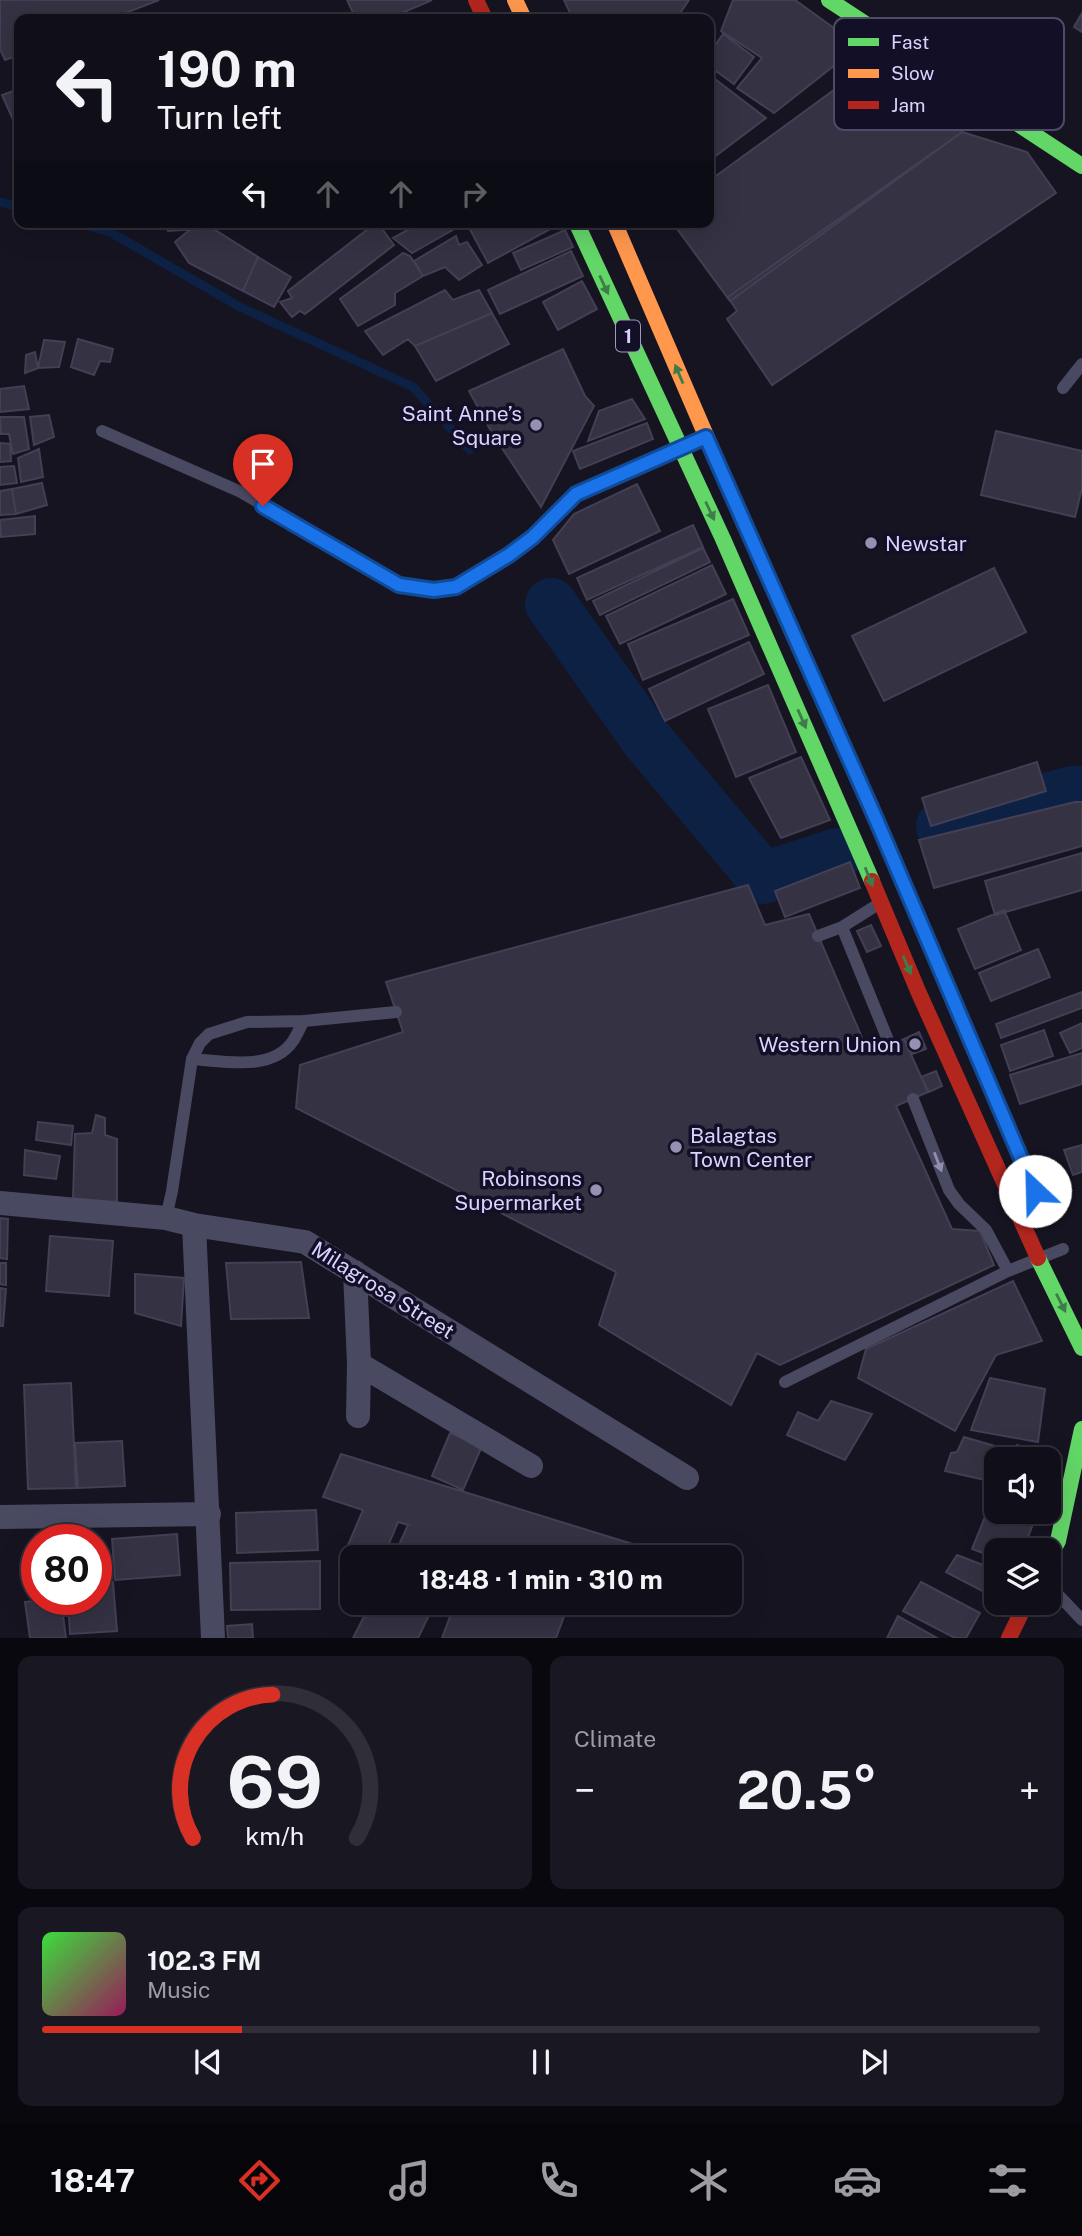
<!DOCTYPE html>
<html lang="en">
<head>
<meta charset="utf-8">
<style>
  body { margin:0; font-family:"Public Sans",sans-serif; background:#191822; color:#f1f3f6; height:100vh; display:flex; flex-direction:column; font-size:26px; white-space:nowrap }
  * { box-sizing:border-box; margin:0 }
  p { font-size:23px; color:#9c9ca2 }
  .icon { flex:none; width:38px; height:38px; fill:none; stroke:currentColor; stroke-width:2; stroke-linecap:round; stroke-linejoin:round }
  .map { position:relative; height:1638px; overflow:hidden }
  .panel { display:flex; flex-direction:column; gap:18px; padding:18px; background:#09080e; flex:1 }
  .panel>* { flex:none }
  .banner { position:absolute; left:14px; top:14px; width:700px; height:214px; border-radius:14px; box-shadow:0 7px 28px #0002,0 0 0 2px #302f38; background:#100f19; color:#f1f3f6; overflow:hidden }
  .fabs { position:absolute; left:984px; top:1447px; display:grid; gap:14px }
  .fabs a { display:grid; place-items:center; width:77px; height:77px; border-radius:14px; background:#100f19; box-shadow:0 7px 28px #0002,0 0 0 2px #302f38; font-size:35px }
  .speed { position:absolute; left:21px; top:1524px; display:flex; gap:14px; font-size:35px; font-weight:700; text-align:center }
  .speed>* { display:grid; place-content:center; width:91px; height:91px; border-radius:50%; background:#100f19; box-shadow:0 7px 28px #0002,0 0 0 2px #302f38; line-height:1 }
  .speed .limit { border:10px solid #d22; background:#fff; color:#111 }
  .pin { position:absolute; display:grid; place-items:center; width:60px; height:60px; color:#fff; margin:-72px -30px; border-radius:50% 50% 50% 0; rotate:-45deg; box-shadow:0 0 7px #0007 }
  .pin .icon { rotate:45deg }
  .me { position:absolute; width:77px; margin:-38px; rotate:336deg; stroke-linejoin:round; filter:drop-shadow(0 0 5px #0008) }
  .turn { display:flex; align-items:center; gap:24px; height:147px; padding:0 28px; font-size:32px }
  .turn .icon { width:91px; height:91px; stroke-width:2.5 }
  .turn b { display:block; font-size:49px; line-height:60px }
  .lanes { display:flex; align-items:center; height:66px; padding:0 28px; background:#0003; justify-content:center; gap:35px; direction:ltr }
  .lanes .off { opacity:.35 }
  .big { font-size:52px; font-weight:700; line-height:1.1 }
  .panel .tile { flex:1; display:flex; flex-direction:column; justify-content:center; gap:10px; min-width:0; padding:0 24px; border-radius:14px; background:#191822 }
  .panel .dial { align-items:center; gap:0 }
  .dial svg { height:182px; overflow:visible; fill:none; stroke:#302f38; stroke-width:7; stroke-linecap:round; text-anchor:middle }
  .dial text { fill:#f1f3f6; stroke:none }
  .song { display:flex; align-items:center; gap:21px }
  .cover { width:84px; height:84px; border-radius:10px; background:linear-gradient(135deg,hsl(120 70% 55%),hsl(330 70% 35%)) }
  .played { height:7px; border-radius:4px; background:linear-gradient(90deg,#d93025 20%,#302f38 20%) }
  .keys { display:flex; justify-content:space-around; direction:ltr }
  .heat { display:flex; justify-content:space-between; align-items:center; font-size:38px; direction:ltr }
  .panel .tiles { flex:1; display:grid; gap:18px; grid-template-columns:1fr 1fr }
  .tile:last-child { grid-column:span 2 }
  .trip { position:absolute; left:340px; top:1545px; width:402px; height:70px; border-radius:14px; background:#100f19; box-shadow:0 7px 28px #0002,0 0 0 2px #302f38; font-weight:700; line-height:70px; text-align:center }
  .menu { display:flex; height:112px; justify-content:space-around; align-items:center; background:#06060a; color:#9c9ca2 }
  .menu .icon { width:49px; height:49px }
  .menu .active { color:#d93025 }
  .menu b { font-size:32px; color:#f1f3f6 }
  .map>svg:first-child { display:block }
</style>
</head>
<body>
<div class="map">
<svg width="1082" height="1638" viewBox="0 0 1082 1638">
  <rect width="100%" height="100%" fill="#161421"/>
  <g fill="none" stroke-linecap="round" stroke-linejoin="round">
    <path stroke="#0d2144" stroke-width="9" d="M 0,202 L 19,207
      M 73,222 L 110,232 L 240,307 L 413,387 L 470,450"/>
    <path stroke="#0d2144" stroke-width="52" d="M 551,604 L 648,741 L 763,878 L 837,854
      M 942,826 L 1073,792 L 1082,792"/>
  </g>
  <path fill="#343243" stroke="#433f54" stroke-width="2" d="M 0,0 L 159,0 L 110,19 L 19,19 L 19,55 L 5,60 L 0,49 Z
    M 347,0 L 432,0 L 388,19 L 356,19 Z
    M 564,0 L 689,0 L 676,19 L 573,19 Z
    M 733,0 L 795,0 L 859,46 L 774,113 L 737,88 L 762,58 L 721,31 Z
    M 1082,13 L 1082,32 L 1074,27 Z
    M 723,34 L 754,57 L 734,84 L 709,66 L 709,54 Z
    M 871,63 L 880,76 L 941,104 L 962,132 L 730,301 L 672,222 L 709,222 L 709,181 Z
    M 715,79 L 766,118 L 709,161 L 709,84 Z
    M 19,89 L 19,133 L 2,95 Z
    M 962,132 L 1027,152 L 1056,193 L 772,385 L 727,319 L 737,311 L 728,297 Z
    M 164,222 L 212,222 L 212,228 L 168,231 Z
    M 377,222 L 394,245 L 305,314 L 300,311 L 292,317 L 280,302 L 292,298 L 288,291 Z
    M 422,222 L 455,222 L 458,227 L 412,253 L 393,238 Z
    M 466,222 L 563,222 L 488,263 Z
    M 193,227 L 212,228 L 258,257 L 243,291 L 189,263 L 175,242 Z
    M 565,230 L 573,247 L 521,270 L 513,253 Z
    M 456,236 L 459,245 L 467,242 L 482,265 L 459,280 L 445,267 L 423,276 L 414,261 Z
    M 571,251 L 583,276 L 500,314 L 488,290 Z
    M 403,253 L 410,256 L 423,276 L 395,293 L 395,305 L 358,326 L 340,299 Z
    M 258,257 L 291,277 L 274,307 L 243,291 Z
    M 582,281 L 597,309 L 558,330 L 543,302 Z
    M 445,290 L 453,300 L 479,290 L 492,313 L 415,346 L 408,339 L 383,355 L 365,331 Z
    M 492,313 L 509,344 L 436,381 L 415,346 Z
    M 78,339 L 113,349 L 110,362 L 100,361 L 94,375 L 71,367 Z
    M 44,340 L 65,342 L 59,367 L 38,368 Z
    M 563,349 L 585,396 L 594,406 L 541,507 L 492,433 L 469,391 Z
    M 35,352 L 38,368 L 25,373 L 26,355 Z
    M 24,386 L 29,409 L 0,412 L 0,389 Z
    M 632,399 L 645,419 L 588,441 L 599,411 Z
    M 49,415 L 54,437 L 34,445 L 30,417 Z
    M 0,417 L 24,417 L 29,449 L 13,454 L 9,434 L 1,434 Z
    M 647,423 L 653,439 L 580,469 L 573,451 Z
    M 996,431 L 1082,451 L 1082,488 L 1075,517 L 981,495 Z
    M 0,443 L 10,444 L 11,461 L 0,462 Z
    M 39,449 L 43,477 L 21,482 L 18,458 Z
    M 14,466 L 17,483 L 0,485 L 0,467 Z
    M 42,483 L 47,505 L 16,514 L 12,489 Z
    M 637,484 L 660,531 L 569,574 L 553,540 L 574,514 Z
    M 12,489 L 16,514 L 0,515 L 0,491 Z
    M 35,516 L 35,534 L 1,537 L 0,520 Z
    M 693,525 L 703,547 L 587,600 L 577,578 Z
    M 703,548 L 710,562 L 600,615 L 593,601 Z
    M 712,565 L 726,594 L 620,644 L 606,616 Z
    M 994,568 L 1026,632 L 884,701 L 852,636 Z
    M 733,599 L 749,635 L 643,680 L 628,644 Z
    M 749,642 L 764,674 L 665,721 L 649,689 Z
    M 768,685 L 796,752 L 736,777 L 708,709 Z
    M 801,757 L 830,820 L 781,838 L 749,778 Z
    M 1037,762 L 1046,791 L 931,826 L 922,798 Z
    M 1075,802 L 1082,802 L 1082,846 L 934,888 L 919,840 Z
    M 1082,853 L 1082,890 L 995,915 L 985,881 Z
    M 850,862 L 860,888 L 785,917 L 775,891 Z
    M 748,885 L 765,925 L 809,914 L 869,1054 L 904,1039 L 928,1092 L 896,1106 L 952,1229 L 980,1231 L 994,1265 L 780,1365 L 757,1353 L 731,1405 L 599,1325 L 616,1272 L 296,1108 L 300,1065 L 403,1032 L 386,982 Z
    M 1004,910 L 1021,950 L 975,969 L 958,929 Z
    M 871,925 L 881,946 L 867,952 L 857,931 Z
    M 1038,949 L 1050,977 L 991,1001 L 979,973 Z
    M 1082,992 L 1082,1008 L 1001,1038 L 996,1024 Z
    M 1082,1023 L 1082,1048 L 1070,1053 L 1060,1033 Z
    M 1044,1030 L 1053,1056 L 1010,1071 L 1001,1045 Z
    M 919,1032 L 926,1049 L 912,1054 L 904,1039 Z
    M 1082,1053 L 1082,1084 L 1020,1104 L 1010,1075 Z
    M 936,1071 L 942,1086 L 929,1092 L 921,1077 Z
    M 96,1115 L 105,1118 L 105,1135 L 117,1139 L 117,1202 L 73,1199 L 75,1134 L 92,1133 Z
    M 38,1122 L 73,1126 L 71,1145 L 36,1140 Z
    M 1082,1145 L 1082,1172 L 1073,1175 L 1064,1150 Z
    M 25,1150 L 60,1156 L 56,1179 L 24,1175 Z
    M 0,1218 L 8,1219 L 7,1259 L 0,1258 Z
    M 50,1236 L 113,1241 L 109,1296 L 46,1291 Z
    M 301,1262 L 309,1318 L 231,1319 L 226,1263 Z
    M 0,1263 L 6,1263 L 6,1285 L 0,1284 Z
    M 135,1274 L 184,1278 L 181,1326 L 135,1313 Z
    M 1013,1281 L 1042,1341 L 996,1355 L 955,1431 L 858,1378 L 866,1349 Z
    M 0,1288 L 6,1289 L 3,1326 L 0,1326 Z
    M 990,1378 L 1045,1389 L 1038,1442 L 971,1430 Z
    M 71,1383 L 76,1488 L 28,1489 L 24,1385 Z
    M 831,1401 L 872,1414 L 845,1460 L 787,1435 L 798,1412 L 818,1421 Z
    M 450,1433 L 482,1446 L 463,1490 L 432,1476 Z
    M 964,1437 L 1005,1449 L 1001,1460 L 996,1460 L 994,1482 L 945,1471 L 951,1453 L 957,1452 Z
    M 122,1441 L 125,1486 L 78,1488 L 75,1443 Z
    M 1017,1445 L 1051,1457 L 1048,1470 L 1048,1460 L 1012,1460 Z
    M 341,1454 L 652,1550 L 650,1558 L 485,1558 L 461,1550 L 457,1558 L 393,1558 L 408,1525 L 398,1522 L 383,1558 L 352,1558 L 352,1569 L 340,1564 L 363,1510 L 323,1497 Z
    M 989,1507 L 996,1510 L 996,1512 L 1002,1512 L 1033,1524 L 1023,1550 L 996,1550 L 996,1558 L 972,1549 Z
    M 316,1510 L 318,1550 L 237,1553 L 236,1513 Z
    M 177,1534 L 180,1575 L 115,1580 L 112,1539 Z
    M 957,1555 L 996,1570 L 996,1577 L 988,1594 L 946,1572 Z
    M 320,1561 L 320,1609 L 231,1610 L 230,1563 Z
    M 113,1582 L 117,1631 L 70,1634 L 68,1600 L 96,1600 L 96,1583 Z
    M 921,1582 L 980,1613 L 966,1638 L 955,1638 L 903,1611 Z
    M 46,1600 L 61,1600 L 66,1638 L 30,1638 L 25,1602 Z
    M 371,1603 L 435,1603 L 418,1638 L 353,1638 Z
    M 455,1603 L 545,1603 L 566,1611 L 556,1638 L 442,1638 Z
    M 898,1616 L 937,1638 L 887,1638 Z
    M 252,1624 L 253,1638 L 228,1638 L 227,1626 Z"/>
  <g fill="none" stroke-linecap="round" stroke-linejoin="round">
    <path stroke="#4a4962" stroke-width="12" d="M 1063,388 L 1082,364
      M 102,431 L 241,492 L 399,585 L 434,590 L 455,587 L 509,555 L 533,537 L 576,494 L 679,450
      M 842,927 L 890,1045
      M 818,936 L 842,927 L 877,905
      M 192,1059 C 224,1061 272,1072 293,1041 C 297,1035 300,1027 304,1021
      M 913,1099 L 949,1190 L 959,1204 L 986,1230 L 1008,1271 L 1063,1249
      M 166,1218 L 172,1191 L 192,1059 L 200,1043 L 209,1034 L 247,1022 L 304,1021 L 396,1012
      M 785,1382 L 1008,1271
      M 1048,1584 L 1082,1620"/>
    <path stroke="#4a4962" stroke-width="24" d="M 0,1203 L 166,1218 L 194,1225 L 305,1242 L 687,1478
      M 194,1225 L 213,1638
      M 355,1272 L 359,1364 L 358,1416
      M 359,1364 L 531,1466
      M 0,1517 L 209,1514"/>
    <path stroke="#63d668" stroke-width="16" d="M 829,0 L 1082,166
      M 576,222 L 723,539 L 872,881
      M 1038,1258 L 1082,1348
      M 1048,1560 L 1058,1541 L 1082,1429"/>
    <path stroke="#ff974d" stroke-width="16" d="M 515,0 L 524,19
      M 614,222 L 745,526
      M 785,616 L 876,819 L 1004,1119"/>
    <path stroke="#b3261e" stroke-width="16" d="M 476,0 L 485,19
      M 872,881 L 918,991 L 1038,1258
      M 1009,1638 L 1026,1603"/>
  </g>
  <defs><path id="oneway-solid" d="M-6-.8H1V-3.2L6.5 0L1 3.2V.8H-6Z" transform="scale(1.75)"/></defs>
  <g fill="#3f7c4a">
    <use href="#oneway-solid" transform="translate(604 285) rotate(65)"/>
    <use href="#oneway-solid" transform="translate(679 374) rotate(-113)"/>
    <use href="#oneway-solid" transform="translate(710 511) rotate(65)"/>
    <use href="#oneway-solid" transform="translate(802 719) rotate(66)"/>
    <use href="#oneway-solid" transform="translate(869 877) rotate(68)"/>
    <use href="#oneway-solid" transform="translate(907 965) rotate(67)"/>
    <use href="#oneway-solid" transform="translate(1061 1303) rotate(63)"/>
  </g>
  <use fill="#928eb0" href="#oneway-solid" transform="translate(938 1162) rotate(69)"/>
  <g fill="none" stroke-linecap="round" stroke-linejoin="round">
    <g stroke="#114b97" stroke-width="18">
      <path id="route" d="M 263,506 L 399,585 L 434,590 L 456,587 L 509,555 L 533,537 L 576,494 L 706,437 L 876,819 L 1035,1191"/>
    </g>
    <use href="#route" stroke="#1a73e8" stroke-width="12"/>
  </g>
  <g fill="#9591b1" stroke="#130f26" stroke-width="2.5">
    <circle cx="536" cy="425" r="7"/>
    <circle cx="871" cy="543" r="7"/>
    <circle cx="915" cy="1044" r="7"/>
    <circle cx="676" cy="1147" r="7"/>
    <circle cx="596" cy="1190" r="7"/>
  </g>
  <g text-anchor="middle" dominant-baseline="central" stroke-width="7" stroke-linejoin="round" paint-order="stroke">
    <rect fill="#130f26" stroke="#9e99be" stroke-width="2" x="616" y="320.5" width="24" height="31" rx="5"/>
    <g font-size="19" font-weight="bold" fill="#d9d4ff">
      <text x="628" y="336">1</text>
    </g>
    <g font-size="21" fill="#d9d4ff" stroke="#130f26" text-anchor="end">
      <text x="522" y="413">Saint Anne’s<tspan x="522" dy="24">Square</tspan></text>
      <text x="885" y="543" text-anchor="start">Newstar</text>
      <text x="901" y="1044">Western Union</text>
      <text x="690" y="1135" text-anchor="start">Balagtas<tspan x="690" dy="24">Town Center</tspan></text>
      <text x="582" y="1178">Robinsons<tspan x="582" dy="24">Supermarket</tspan></text>
    </g>
    <g font-size="21" fill="#d9d4ff" stroke="#130f26">
      <text transform="translate(383 1290) rotate(32)">Milagrosa Street</text>
    </g>
  </g>
  <rect x="834" y="18" width="230" height="112" rx="10" fill="#130f26" stroke="#4e4a67" stroke-width="2"/>
  <rect x="848" y="38" width="31" height="8" fill="#63d668"/>
  <rect x="848" y="69" width="31" height="9" fill="#ff974d"/>
  <rect x="848" y="101" width="31" height="8" fill="#b3261e"/>
  <g font-size="19" fill="#d9d4ff">
    <text x="891" y="49">Fast</text>
    <text x="891" y="80">Slow</text>
    <text x="891" y="112">Jam</text>
  </g>
</svg>
<div class="fabs">
<a><svg class="icon" aria-label="sound" viewBox="0 0 24 24"><path d="M4 9h4l5-4v14l-5-4H4zM17 9q2 3 0 6"/></svg></a>
<a><svg class="icon" aria-label="layers" viewBox="0 0 24 24"><path d="M12 4l9 5-9 5-9-5zM3 14l9 5 9-5"/></svg></a>
</div>
<div class="speed"><div class="limit">80</div></div>
<div class="pin" style="left:263px;top:506px;background:#d93025"><svg class="icon" aria-label="arrive" viewBox="0 0 24 24"><path d="M6 21V4h12l-3 4 3 4H6"/></svg></div>
<svg class="me" style="left:1035px;top:1191px" viewBox="-20 -20 40 40"><circle r="19" fill="#fff"/><path d="M0-13L10 11 0 6-10 11z" fill="#1a73e8"/></svg>
<div class="trip">18:48 · 1 min · 310 m</div>
<div class="banner">
<div class="turn"><svg class="icon" aria-label="left" viewBox="0 0 24 24"><path d="M17 20v-9H6M10 6l-5 5 5 5"/></svg><div><b>190 m</b>Turn left</div></div>
<div class="lanes"><svg class="icon" aria-label="left" viewBox="0 0 24 24"><path d="M17 20v-9H6M10 6l-5 5 5 5"/></svg><svg class="icon off" aria-label="ahead" viewBox="0 0 24 24"><path d="M12 20V5M6 11l6-6 6 6"/></svg><svg class="icon off" aria-label="ahead" viewBox="0 0 24 24"><path d="M12 20V5M6 11l6-6 6 6"/></svg><svg class="icon off" aria-label="right" viewBox="0 0 24 24"><path d="M7 20v-9h11M14 6l5 5-5 5"/></svg></div>
</div>
</div>
<section class="panel">
<div class="tiles">
<div class="tile dial"><svg viewBox="0 0 100 80">
<path d="M14 69A42 42 0 1 1 86 69"/>
<path d="M14 69A42 42 0 0 1 49 6" stroke="#d93025"/>
<text x="50" y="56" font-size="32" font-weight="700">69</text>
<text x="50" y="72" font-size="11">km/h</text>
</svg></div>
<div class="tile"><p>Climate</p>
<div class="heat"><a>−</a><b class="big">20.5°</b><a>+</a></div>
</div>
<div class="tile">
<div class="song"><i class="cover"></i><div><b>102.3 FM</b><p>Music</p></div></div>
<div class="played"></div>
<div class="keys"><svg class="icon" aria-label="previous" viewBox="0 0 24 24"><path d="M18 5L8 12l10 7zM5 5v14"/></svg><svg class="icon" aria-label="pause" viewBox="0 0 24 24"><path d="M8 5v14M16 5v14"/></svg><svg class="icon" aria-label="next" viewBox="0 0 24 24"><path d="M6 5l10 7-10 7zM19 5v14"/></svg></div>
</div>
</div>
</section>
<nav class="menu">
<b>18:47</b>
<svg class="icon active" aria-label="directions" viewBox="0 0 24 24"><path d="M12 3l9 9-9 9-9-9zM9 14v-3h6M13 9l2 2-2 2"/></svg>
<svg class="icon" aria-label="music" viewBox="0 0 24 24"><path d="M9 18V5l10-2v13"/><circle cx="6" cy="18" r="3"/><circle cx="16" cy="16" r="3"/></svg>
<svg class="icon" aria-label="phone" viewBox="0 0 24 24"><path d="M5 4h4l2 5-3 2q2 4 5 5l2-3 5 2v4C11 20 4 13 5 4z"/></svg>
<svg class="icon" aria-label="climate" viewBox="0 0 24 24"><path d="M12 3v18M4 7l16 10M4 17L20 7"/></svg>
<svg class="icon" aria-label="car" viewBox="0 0 24 24"><path d="M5 17H2v-5l4-1 3-4h7l3 4 3 1v5h-3M9 17h6M6 11h13"/><circle cx="7" cy="17" r="2"/><circle cx="17" cy="17" r="2"/></svg>
<svg class="icon" aria-label="filters" viewBox="0 0 24 24"><path d="M4 7h16M4 17h16"/><circle cx="9" cy="7" r="2"/><circle cx="15" cy="17" r="2"/></svg>
</nav>
</body>
</html>
